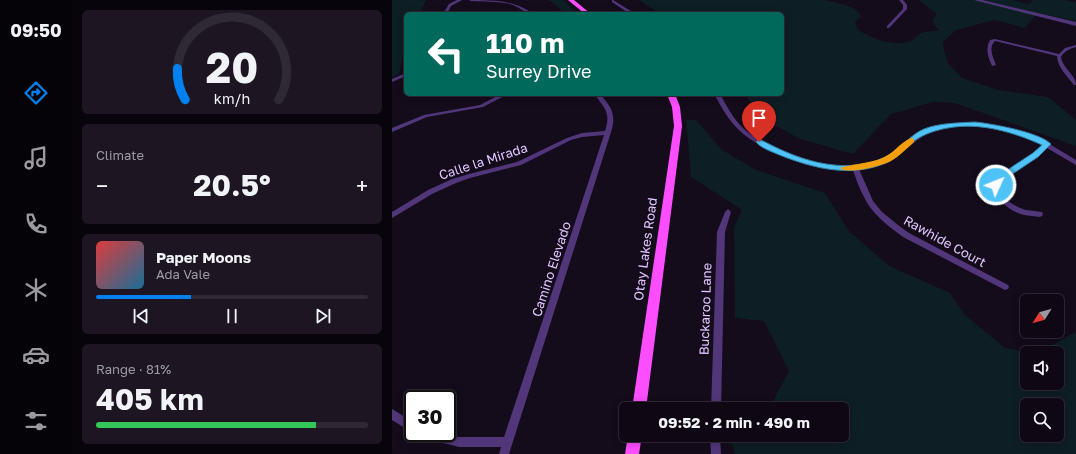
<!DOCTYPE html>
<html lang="en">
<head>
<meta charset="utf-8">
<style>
  body { margin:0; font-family:"Golos Text",sans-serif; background:#1d1622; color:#f1f3f6; height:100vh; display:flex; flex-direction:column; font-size:15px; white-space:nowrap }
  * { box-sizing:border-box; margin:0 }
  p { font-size:13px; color:#9b9aa0 }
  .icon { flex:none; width:22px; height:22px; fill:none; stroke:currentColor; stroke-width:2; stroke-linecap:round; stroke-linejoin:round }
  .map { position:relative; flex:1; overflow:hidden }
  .details { display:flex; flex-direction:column; gap:10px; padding:10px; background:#08040b; width:320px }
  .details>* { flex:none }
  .hud { position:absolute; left:12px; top:12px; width:380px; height:84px; border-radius:6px; box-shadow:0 2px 10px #0003,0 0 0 1px #2f2934; background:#00695c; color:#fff; overflow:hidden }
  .needle { width:26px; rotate:233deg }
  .tools { position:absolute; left:628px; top:294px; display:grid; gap:8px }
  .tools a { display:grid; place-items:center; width:44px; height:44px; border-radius:6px; background:#0f0814; box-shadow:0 2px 10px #0003,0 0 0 1px #2f2934; font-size:20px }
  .speed { position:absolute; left:12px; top:390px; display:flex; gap:8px; font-size:20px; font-weight:700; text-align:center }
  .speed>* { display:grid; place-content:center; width:52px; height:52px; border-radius:50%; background:#0f0814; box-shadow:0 2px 10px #0003,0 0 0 1px #2f2934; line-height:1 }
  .speed .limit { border:2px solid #111; border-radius:6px; background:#fff; color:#111 }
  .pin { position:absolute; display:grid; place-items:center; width:34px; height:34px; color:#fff; margin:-41px -17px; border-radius:50% 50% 50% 0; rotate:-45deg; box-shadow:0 0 4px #0007 }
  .pin .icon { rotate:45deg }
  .me { position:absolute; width:44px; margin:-22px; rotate:46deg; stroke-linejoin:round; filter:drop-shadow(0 0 3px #0008) }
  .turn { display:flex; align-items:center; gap:14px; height:84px; padding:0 16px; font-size:18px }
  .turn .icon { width:52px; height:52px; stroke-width:2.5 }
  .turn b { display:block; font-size:28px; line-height:34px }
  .big { font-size:30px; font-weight:700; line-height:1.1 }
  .details .tile { flex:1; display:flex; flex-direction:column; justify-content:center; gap:6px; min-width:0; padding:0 14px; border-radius:6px; background:#1d1622 }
  .details .dial { align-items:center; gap:0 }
  .dial svg { height:104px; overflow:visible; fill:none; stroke:#2f2934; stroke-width:7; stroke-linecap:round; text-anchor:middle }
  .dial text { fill:#f1f3f6; stroke:none }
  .song { display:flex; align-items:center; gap:12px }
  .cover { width:48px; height:48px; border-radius:6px; background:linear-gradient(135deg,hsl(0 70% 55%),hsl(200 70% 35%)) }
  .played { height:4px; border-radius:2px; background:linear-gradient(90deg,#0181ef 35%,#2f2934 35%) }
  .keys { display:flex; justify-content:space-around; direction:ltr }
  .heat { display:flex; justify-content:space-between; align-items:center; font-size:22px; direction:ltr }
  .charge { height:6px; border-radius:3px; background:linear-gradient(90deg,#34c759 81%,#2f2934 0) }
  .trip { position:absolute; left:227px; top:402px; width:230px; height:40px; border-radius:6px; background:#0f0814; box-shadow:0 2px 10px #0003,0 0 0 1px #2f2934; font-weight:700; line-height:40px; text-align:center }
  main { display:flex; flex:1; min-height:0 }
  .tabs { display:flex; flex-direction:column; width:72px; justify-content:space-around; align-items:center; background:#060308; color:#9b9aa0 }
  .tabs .icon { width:28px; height:28px }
  .tabs .current { color:#0181ef }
  .tabs b { font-size:18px; color:#f1f3f6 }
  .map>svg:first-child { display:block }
</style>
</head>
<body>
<main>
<nav class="tabs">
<b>09:50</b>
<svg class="icon current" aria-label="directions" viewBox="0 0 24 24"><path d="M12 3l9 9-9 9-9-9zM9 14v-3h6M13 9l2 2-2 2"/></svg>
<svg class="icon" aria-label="music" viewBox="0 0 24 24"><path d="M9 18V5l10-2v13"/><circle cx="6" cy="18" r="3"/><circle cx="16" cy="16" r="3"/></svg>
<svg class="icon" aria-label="phone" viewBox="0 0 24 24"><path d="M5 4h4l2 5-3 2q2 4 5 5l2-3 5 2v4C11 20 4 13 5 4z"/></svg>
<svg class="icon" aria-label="climate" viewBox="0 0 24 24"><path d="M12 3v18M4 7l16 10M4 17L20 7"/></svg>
<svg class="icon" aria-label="car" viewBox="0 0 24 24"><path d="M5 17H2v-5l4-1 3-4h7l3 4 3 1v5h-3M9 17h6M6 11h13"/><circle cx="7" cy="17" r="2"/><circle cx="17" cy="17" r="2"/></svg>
<svg class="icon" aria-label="filters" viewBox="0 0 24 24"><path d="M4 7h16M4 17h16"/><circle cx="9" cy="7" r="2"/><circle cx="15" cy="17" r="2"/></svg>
</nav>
<section class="details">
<div class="tile dial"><svg viewBox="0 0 100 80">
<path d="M14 69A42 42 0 1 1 86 69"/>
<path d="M14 69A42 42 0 0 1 8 45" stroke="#0181ef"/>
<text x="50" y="56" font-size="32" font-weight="700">20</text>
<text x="50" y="72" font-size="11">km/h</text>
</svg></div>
<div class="tile"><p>Climate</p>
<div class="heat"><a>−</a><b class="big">20.5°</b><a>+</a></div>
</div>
<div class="tile">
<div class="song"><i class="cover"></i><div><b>Paper Moons</b><p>Ada Vale</p></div></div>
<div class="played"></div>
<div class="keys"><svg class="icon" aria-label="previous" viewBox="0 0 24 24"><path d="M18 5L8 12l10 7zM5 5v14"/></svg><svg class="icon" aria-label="pause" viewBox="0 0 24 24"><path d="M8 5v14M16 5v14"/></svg><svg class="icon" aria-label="next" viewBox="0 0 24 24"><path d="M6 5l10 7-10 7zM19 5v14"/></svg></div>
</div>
<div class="tile"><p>Range · 81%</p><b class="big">405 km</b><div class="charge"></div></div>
</section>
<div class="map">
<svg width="684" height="454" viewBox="0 0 684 454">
  <rect width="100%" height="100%" fill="#140b1b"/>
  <path fill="#0e1e25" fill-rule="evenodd" d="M 0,0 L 34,0 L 28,14 L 14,14 L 14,42 L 7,74 L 0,77 Z
    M 155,0 L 171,0 L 185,14 L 173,14 L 160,2 Z
    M 247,0 L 432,0 C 444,3 463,4 469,16 L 463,23 L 466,30 C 481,39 501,47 519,41 C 523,39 525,35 529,33 C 534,31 542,31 547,31 L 540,21 L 545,14 L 527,0 L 620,0 L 637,4 L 641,0 L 671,0 L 684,2 L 684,21 L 645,13 L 633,28 L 603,20 L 564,30 L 551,42 L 552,51 L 556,63 L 570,78 L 606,90 L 656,97 L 684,120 L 684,146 L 563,103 L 541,102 L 499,114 L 461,154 L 408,139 L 369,118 L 353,94 L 390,94 L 390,14 L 269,14 Z
    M 294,120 L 304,120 L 329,149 L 362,169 L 433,193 L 457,231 L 497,266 L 558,293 L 572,314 L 613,348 L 638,353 L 635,353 L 635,383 L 665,383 L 665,353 L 645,353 L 684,332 L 684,454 L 343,454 L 338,435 L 450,435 L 450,409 L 377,409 L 397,371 L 372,321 L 343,318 L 342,227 L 350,210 L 299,177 ZM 635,405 L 665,405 L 665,435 L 635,435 Z"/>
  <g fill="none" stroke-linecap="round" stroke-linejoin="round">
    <path fill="#51367a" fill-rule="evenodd" d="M 65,0 L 70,0 L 59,6 L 55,14 L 51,14 L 57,4 Z
      M 77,0 C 99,0 124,0 141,14 C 134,14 126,6 118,4 C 105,1 92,2 79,1 Z
      M 221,0 L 242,13 L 243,14 L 238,14 L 220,2 L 220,0 Z
      M 507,0 L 511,0 L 515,5 L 515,9 L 497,28 L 495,28 L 495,26 L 511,9 L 511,5 Z
      M 603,39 L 667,54 L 673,48 L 684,45 L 684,47 C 678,49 672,51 669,57 C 671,69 684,75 684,85 L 682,85 C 676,77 665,67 665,56 L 603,41 C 596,48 601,57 604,65 L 600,66 C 596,57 593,49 598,40 Z
      M 14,73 L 14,76 L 0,82 L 0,79 Z
      M 109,94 L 116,94 L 91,107 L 35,117 L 0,132 L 0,128 L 32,115 L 88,105 Z
      M 202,94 L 208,94 C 218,106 224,112 220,129 L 117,454 L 107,454 L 109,447 L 67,447 L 28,437 L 27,433 L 52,433 L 67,437 L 112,437 L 212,135 L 190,137 L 179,140 L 129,165 L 78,178 L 64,183 L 40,194 L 0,218 L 0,212 L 36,190 L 60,179 L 77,174 L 125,162 L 175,138 L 190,133 L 213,131 C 219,113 213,108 202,94 Z
      M 322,94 L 328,94 C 335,106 341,119 352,129 C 365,140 381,147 397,153 C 405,156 412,160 420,162 C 441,168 468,168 489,160 C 510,151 523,131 546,126 C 583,116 621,127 655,142 L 658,143 L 659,145 L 684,160 L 684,165 L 655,148 L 646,156 L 609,181 C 606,195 621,207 634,210 C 640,211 645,211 650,212 L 651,214 L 650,216 L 648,217 C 643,216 637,216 632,215 C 617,211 597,196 604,178 L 642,154 L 651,145 C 618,130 568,115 533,135 C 524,140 517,147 509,153 C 496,163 482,167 467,169 L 481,201 L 490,212 L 506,225 L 517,233 L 616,285 L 617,287 L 616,289 L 613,290 L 511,237 C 496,226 480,214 472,197 C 467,188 464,179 461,170 C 435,172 418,166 395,156 C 378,150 360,143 347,130 C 336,120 329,106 322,94 Z
      M 336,209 L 339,212 L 333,232 L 329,409 L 319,409 L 325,232 L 333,212 Z
      M 0,409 L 21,422 L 21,433 L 0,420 Z
      M 318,435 L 328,435 L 329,454 L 319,454 Z"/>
    <path fill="#51367a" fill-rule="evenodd" d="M 582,0 L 590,0 L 684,22 L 684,26 Z"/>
    <path fill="#fc4dfe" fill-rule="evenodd" d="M 176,0 L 182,0 L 199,14 L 193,14 Z
      M 275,94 L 283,94 L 288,107 L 290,126 L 254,409 L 240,409 L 282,126 L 280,107 Z
      M 236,435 L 250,435 L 247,454 L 233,454 Z"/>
  </g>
  <path fill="#4fc3f7" stroke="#337fa1" d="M 583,122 C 601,124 647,132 659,144 L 646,157 L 610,181 L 607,187 L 604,188 L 600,185 L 603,178 L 641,153 L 650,145 C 621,132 588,122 556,128 C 544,130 532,134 522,141 C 513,148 507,157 496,162 C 461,178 424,169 390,156 C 381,152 370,149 364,142 L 367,139 C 372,141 376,144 381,146 C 399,155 421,163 442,165 C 463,167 485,164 503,151 C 513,144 520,134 532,129 C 547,123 566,123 583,122 Z"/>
  <path fill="#f59e0b" d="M 519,138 L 522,139 L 522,142 C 514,149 507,157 497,162 C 488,166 455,175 448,168 C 451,166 481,162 488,159 C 501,155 508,142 519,138 Z"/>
  <g text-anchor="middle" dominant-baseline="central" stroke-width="4" stroke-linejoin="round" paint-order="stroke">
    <g font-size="13" fill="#e1c6ff" stroke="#140b1b">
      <text transform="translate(91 161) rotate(-18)">Calle la Mirada</text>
      <text transform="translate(553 241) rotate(29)">Rawhide Court</text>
      <text transform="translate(253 249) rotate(-82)">Otay Lakes Road</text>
      <text transform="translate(159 269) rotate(-72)">Camino Elevado</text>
      <text transform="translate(313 309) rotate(-88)">Buckaroo Lane</text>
    </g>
  </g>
</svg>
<div class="tools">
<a><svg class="needle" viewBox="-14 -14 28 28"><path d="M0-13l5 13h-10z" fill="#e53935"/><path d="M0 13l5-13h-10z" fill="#9b9aa0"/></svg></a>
<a><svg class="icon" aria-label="sound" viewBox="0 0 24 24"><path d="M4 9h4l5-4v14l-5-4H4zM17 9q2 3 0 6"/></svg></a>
<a><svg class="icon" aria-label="search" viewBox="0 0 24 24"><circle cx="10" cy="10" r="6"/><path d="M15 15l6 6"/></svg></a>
</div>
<div class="speed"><div class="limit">30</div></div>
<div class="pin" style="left:367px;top:142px;background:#d93025"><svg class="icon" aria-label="arrive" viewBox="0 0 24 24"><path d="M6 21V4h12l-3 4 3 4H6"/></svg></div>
<svg class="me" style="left:604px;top:185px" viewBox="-20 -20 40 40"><circle r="17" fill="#4fc3f7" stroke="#fff" stroke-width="3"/><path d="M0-11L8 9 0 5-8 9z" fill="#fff"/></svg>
<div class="trip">09:52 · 2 min · 490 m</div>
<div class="hud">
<div class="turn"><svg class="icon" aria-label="left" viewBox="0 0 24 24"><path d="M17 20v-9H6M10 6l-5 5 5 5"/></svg><div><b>110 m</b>Surrey Drive</div></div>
</div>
</div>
</main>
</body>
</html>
